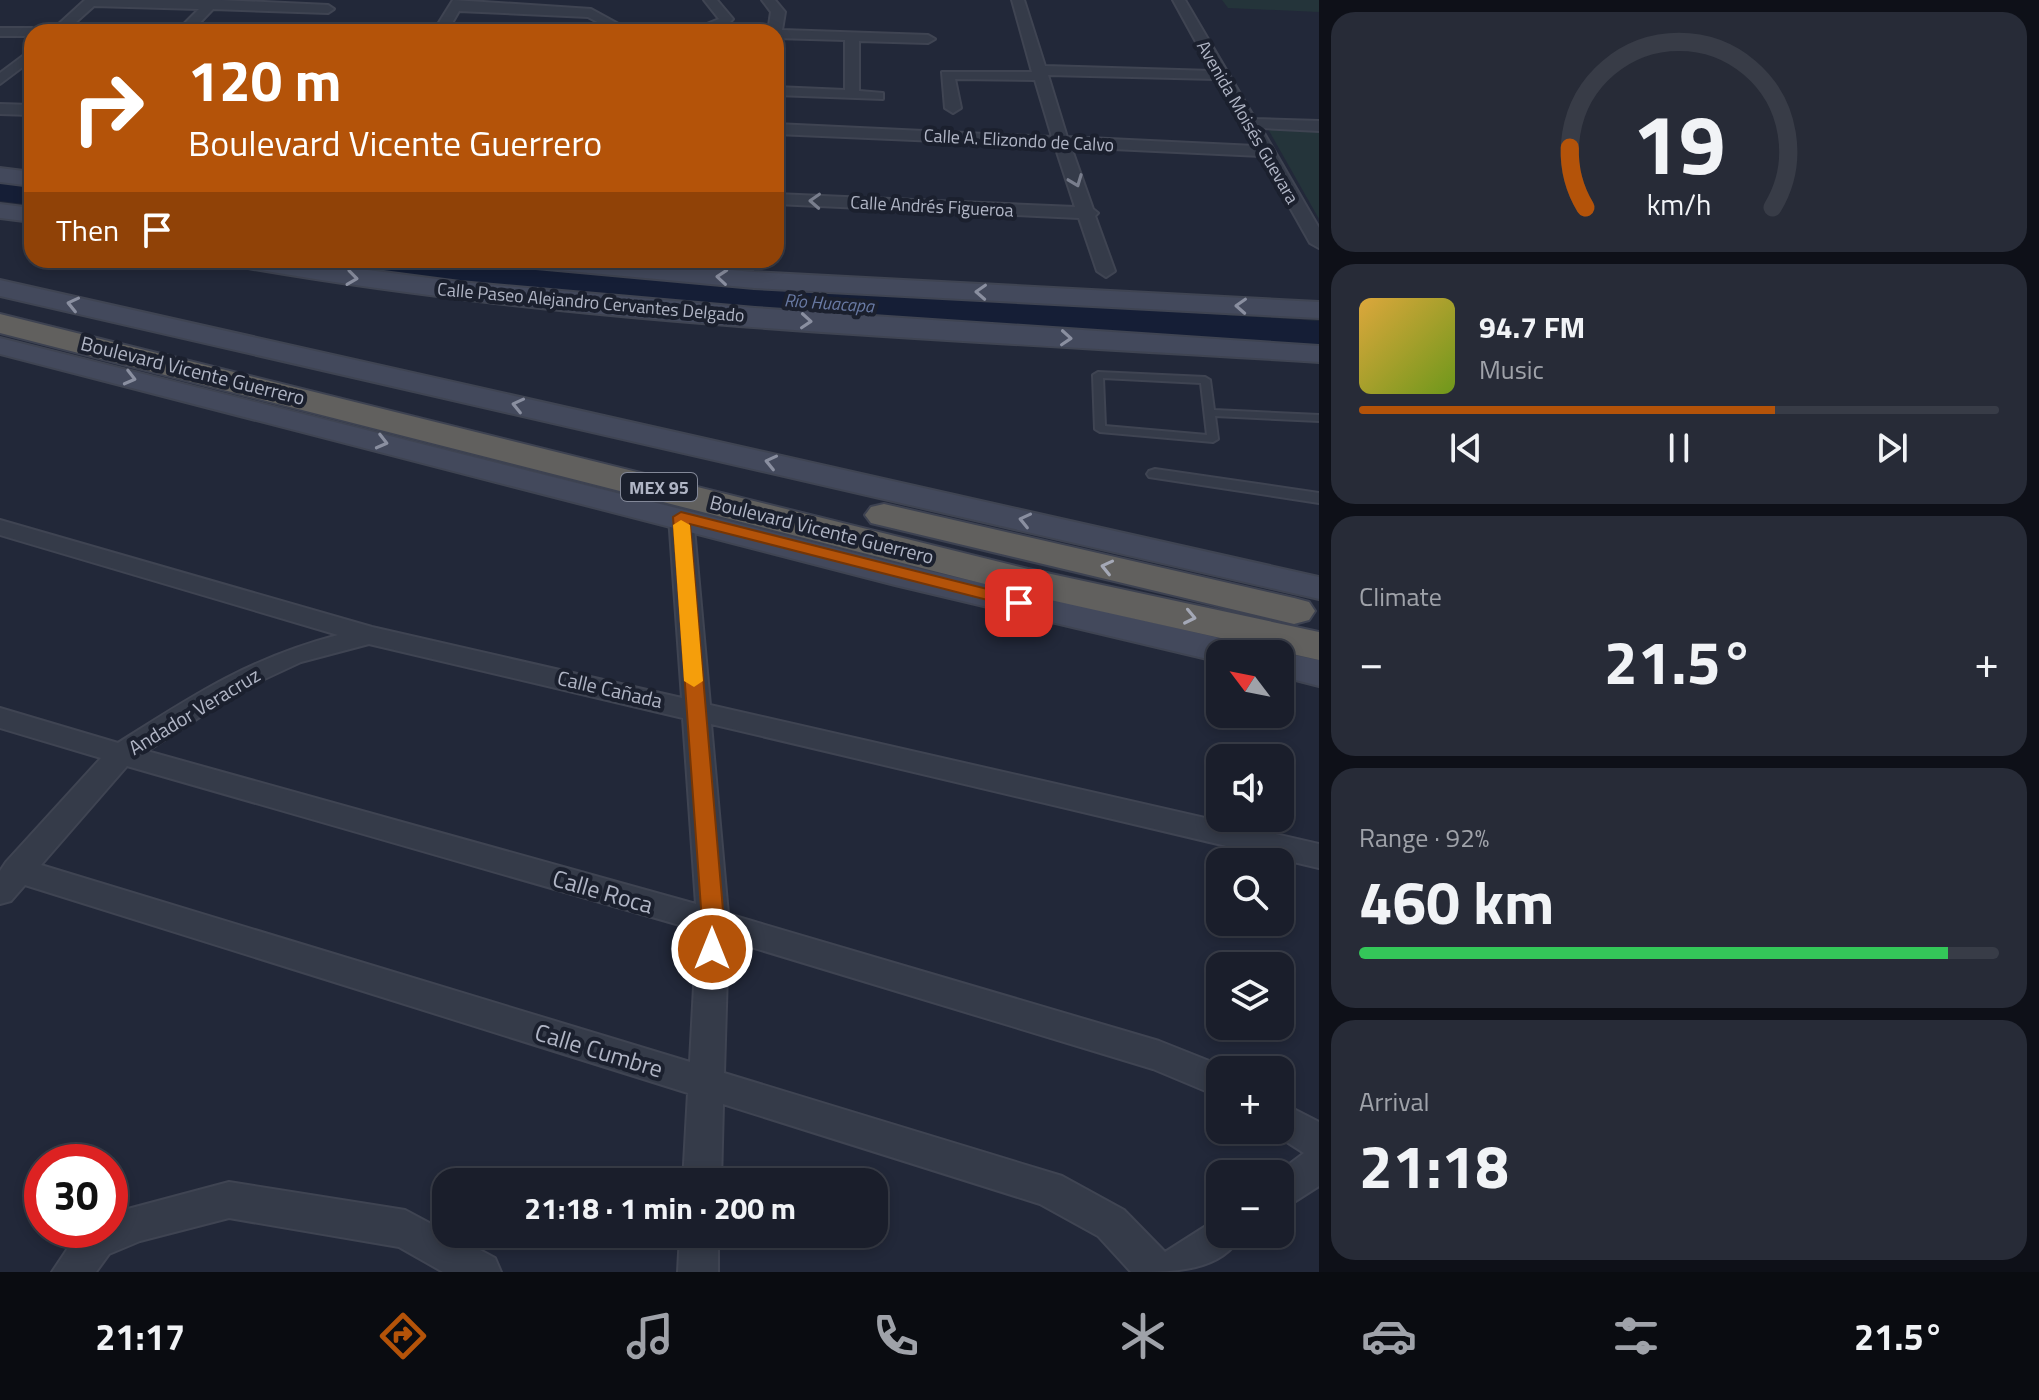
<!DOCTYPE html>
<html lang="en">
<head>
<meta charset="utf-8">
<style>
  body { margin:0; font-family:"Titillium Web",sans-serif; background:#272b37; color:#f1f3f6; height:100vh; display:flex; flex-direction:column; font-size:30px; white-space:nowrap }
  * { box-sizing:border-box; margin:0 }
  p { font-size:26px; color:#9fa2a9 }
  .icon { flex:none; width:44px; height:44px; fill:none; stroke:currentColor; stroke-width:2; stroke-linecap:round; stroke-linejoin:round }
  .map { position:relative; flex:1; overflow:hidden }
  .drawer { display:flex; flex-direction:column; gap:12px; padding:12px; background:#0e1018; width:720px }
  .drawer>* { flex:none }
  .hud { position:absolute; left:24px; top:24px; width:760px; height:244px; border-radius:24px; box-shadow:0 4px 12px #0003,0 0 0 2px #383c47; background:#b45309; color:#fff; overflow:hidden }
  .needle { width:52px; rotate:302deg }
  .controls { position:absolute; left:1206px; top:640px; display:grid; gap:16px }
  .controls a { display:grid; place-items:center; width:88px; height:88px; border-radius:16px; background:#1a1e2b; box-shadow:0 4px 12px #0003,0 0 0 2px #383c47; font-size:40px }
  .speed { position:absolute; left:24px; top:1144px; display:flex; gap:16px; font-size:40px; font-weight:700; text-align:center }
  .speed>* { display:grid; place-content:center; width:104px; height:104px; border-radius:50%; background:#1a1e2b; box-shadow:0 4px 12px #0003,0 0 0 2px #383c47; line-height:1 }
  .speed .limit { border:12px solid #d22; background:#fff; color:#111 }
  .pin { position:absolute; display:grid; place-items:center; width:68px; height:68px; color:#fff; margin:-34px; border-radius:16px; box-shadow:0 4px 12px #0006 }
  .me { position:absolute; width:88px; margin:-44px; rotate:0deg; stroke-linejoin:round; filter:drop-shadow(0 0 6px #0008) }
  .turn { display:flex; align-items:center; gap:28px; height:168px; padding:0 32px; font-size:36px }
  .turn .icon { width:104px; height:104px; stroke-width:2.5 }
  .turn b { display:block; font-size:56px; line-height:68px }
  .then { display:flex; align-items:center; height:76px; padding:0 32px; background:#0003; gap:16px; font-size:30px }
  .big { font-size:60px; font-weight:700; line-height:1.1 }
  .drawer .tile { flex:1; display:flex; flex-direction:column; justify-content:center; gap:12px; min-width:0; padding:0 28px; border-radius:24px; background:#272b37 }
  .drawer .dial { align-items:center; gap:0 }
  .dial svg { height:208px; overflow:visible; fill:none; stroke:#383c47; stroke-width:7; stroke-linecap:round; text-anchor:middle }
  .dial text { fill:#f1f3f6; stroke:none }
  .song { display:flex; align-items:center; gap:24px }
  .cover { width:96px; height:96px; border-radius:12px; background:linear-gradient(135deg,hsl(40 70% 55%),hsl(80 70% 35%)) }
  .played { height:8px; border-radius:4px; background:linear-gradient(90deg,#b45309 65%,#383c47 65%) }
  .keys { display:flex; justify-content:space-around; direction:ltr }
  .heat { display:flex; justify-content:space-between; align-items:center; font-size:44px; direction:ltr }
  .charge { height:12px; border-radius:6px; background:linear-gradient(90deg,#34c759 92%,#383c47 0) }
  .trip { position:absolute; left:432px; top:1168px; width:456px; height:80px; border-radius:24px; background:#1a1e2b; box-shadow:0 4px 12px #0003,0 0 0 2px #383c47; font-weight:700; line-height:80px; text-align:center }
  .menu { display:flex; height:128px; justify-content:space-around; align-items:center; background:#0a0c11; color:#9fa2a9 }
  .menu .icon { width:56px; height:56px }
  .menu .on { color:#b45309 }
  .menu b { font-size:36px; color:#f1f3f6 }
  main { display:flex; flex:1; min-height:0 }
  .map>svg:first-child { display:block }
</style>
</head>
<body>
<main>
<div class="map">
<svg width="1319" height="1272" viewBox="0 0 1319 1272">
  <rect width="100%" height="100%" fill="#222839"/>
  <path fill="#24343a" d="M 1222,0 L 1319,0 L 1319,12 L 1228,8 Z
    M 1268,129 L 1319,131 L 1319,219 Z
    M 1056,304 L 1146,310 L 1154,335 L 1061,330 Z
    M 1223,315 L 1319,321 L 1319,347 L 1233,342 Z"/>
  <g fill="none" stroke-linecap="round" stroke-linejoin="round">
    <path fill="#151e36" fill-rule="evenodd" d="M 0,179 L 32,183 L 32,205 L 0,201 Z
      M 321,260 L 450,260 L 571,273 L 1319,321 L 1319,347 L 571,299 L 341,272 L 327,269 Z"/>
    <g stroke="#3f4452" stroke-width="4">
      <path id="service" d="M 1098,372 L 1205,377 L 1210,380 L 1214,410 L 1319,415 L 1319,421 L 1215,416 L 1218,439 L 1213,442 L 1100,432 L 1095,429 L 1093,375 ZM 1103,378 L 1201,383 L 1207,435 L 1105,426 Z"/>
    </g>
    <g stroke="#3f4452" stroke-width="4">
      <path id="pedestrian" d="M 1155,469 L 1319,493 L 1319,503 L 1149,477 L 1147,474 L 1149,471 Z"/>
    </g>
    <g stroke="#3f4452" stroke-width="4">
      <path id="minor" d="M 85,0 L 221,0 L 328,5 L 334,9 L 328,13 L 213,9 L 191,32 L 176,32 L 199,9 L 94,6 L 65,32 L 50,32 Z
        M 453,0 L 591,9 L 633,32 L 616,32 L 588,17 L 459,11 L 447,32 L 433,32 Z
        M 704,0 L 717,0 L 733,19 L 724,28 L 687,32 L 719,19 Z
        M 762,0 L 775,0 L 785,12 L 782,30 L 928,35 L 935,39 L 928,43 L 859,41 L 859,91 L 883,93 L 883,99 L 776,95 L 776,87 L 845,90 L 845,40 L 776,38 L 776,32 L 768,32 L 771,12 Z
        M 1012,0 L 1024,0 L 1045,66 L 1212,71 L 1173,0 L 1185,0 L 1255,119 L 1319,121 L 1319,131 L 1261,128 L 1319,228 L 1319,248 L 1310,243 L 1261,156 L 1071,147 L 1093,209 L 1098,213 L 1095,216 L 1115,271 L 1106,277 L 1097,271 L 1079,218 L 776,204 L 776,194 L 1075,207 L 1055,146 L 776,134 L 776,124 L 1052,137 L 1035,80 L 955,79 L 961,108 L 953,113 L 945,108 L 942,72 L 1032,72 ZM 1048,75 L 1217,79 L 1255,146 L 1067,137 Z
        M 0,28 L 32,28 L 39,32 L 32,32 L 32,36 L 0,36 Z
        M 32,49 L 32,60 L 0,84 L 0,73 Z
        M 0,104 L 32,105 L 32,115 L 0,114 Z
        M 681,510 L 693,517 L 710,705 L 1319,844 L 1319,868 L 711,724 L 728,914 L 1159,1041 L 1232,1070 L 1220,1070 L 1220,1097 L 1153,1069 L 728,940 L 724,1073 L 1062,1176 L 1124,1210 L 1165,1252 L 1220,1217 L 1220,1234 L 1242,1234 C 1222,1272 1173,1272 1131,1272 L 1098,1236 L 1040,1204 L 723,1104 L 721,1182 L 683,1182 L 688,1093 L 25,885 L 11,901 L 0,904 L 0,871 L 6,862 L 101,758 L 0,728 L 0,708 L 118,743 C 195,694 248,659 338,635 L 0,535 L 0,520 L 372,627 L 682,698 L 669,517 ZM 369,644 L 683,718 L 696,904 L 147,751 L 243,689 L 301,662 ZM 127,766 L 697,930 L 690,1062 L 41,865 Z
        M 1280,1102 L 1319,1122 L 1319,1186 L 1280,1211 L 1280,1174 L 1276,1174 L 1304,1153 L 1268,1130 L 1280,1130 Z
        M 229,1182 L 405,1210 L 495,1258 L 501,1272 L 443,1272 L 399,1247 L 229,1218 L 140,1241 L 109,1254 L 96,1272 L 52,1272 L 80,1230 L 110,1230 L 110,1216 L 124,1210 Z
        M 680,1234 L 718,1234 L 718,1272 L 678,1272 Z"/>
    </g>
    <g stroke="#3f4452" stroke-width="4">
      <path id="secondary" d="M 0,168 L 32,172 L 32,186 L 0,182 Z
        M 0,204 L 32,208 L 32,222 L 0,218 Z
        M 235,260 L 292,260 L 460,282 L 755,308 L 1319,346 L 1319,362 C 963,339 600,329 248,268 Z
        M 523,260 L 619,260 L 754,272 L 1319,302 L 1319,318 L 754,288 L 536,268 Z
        M 0,280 L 1319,577 L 1319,599 L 0,296 Z
        M 0,338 L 895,563 L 1237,642 L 1250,645 L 1255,654 L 1220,654 L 1220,662 L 895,585 L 0,354 Z
        M 1280,652 L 1319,660 L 1319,686 L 1280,676 L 1280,654 L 1272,654 Z"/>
    </g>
    <g stroke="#3d4251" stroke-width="4">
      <path id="trunk" d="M 0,314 L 1028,569 L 1319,632 L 1319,660 L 1028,595 L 0,333 Z
        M 884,504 L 1294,598 L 1309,602 L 1315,611 L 1309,620 L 1294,624 L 871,523 L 865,515 L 871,507 Z"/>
    </g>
    <use href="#service" fill="#353b49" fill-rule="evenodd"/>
    <use href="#pedestrian" fill="#353b49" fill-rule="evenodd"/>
    <use href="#minor" fill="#353b49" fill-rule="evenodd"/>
    <use href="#secondary" fill="#43495c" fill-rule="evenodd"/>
    <use href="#trunk" fill="#61605e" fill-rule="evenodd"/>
  </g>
  <defs><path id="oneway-chevron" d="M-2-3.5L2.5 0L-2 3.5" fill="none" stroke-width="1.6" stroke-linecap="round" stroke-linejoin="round" transform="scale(2)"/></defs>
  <g stroke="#797e8d">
    <use href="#oneway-chevron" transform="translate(1076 181) rotate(69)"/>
    <use href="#oneway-chevron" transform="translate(815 201) rotate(-177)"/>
  </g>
  <g stroke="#8a8fa0">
    <use href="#oneway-chevron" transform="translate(722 277) rotate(-175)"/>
    <use href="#oneway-chevron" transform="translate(352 278) rotate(8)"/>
    <use href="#oneway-chevron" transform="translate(981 292) rotate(-177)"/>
    <use href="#oneway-chevron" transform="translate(73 304) rotate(-167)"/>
    <use href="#oneway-chevron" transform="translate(1241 306) rotate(-177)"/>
    <use href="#oneway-chevron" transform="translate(806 321) rotate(4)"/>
    <use href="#oneway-chevron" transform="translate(1066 338) rotate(4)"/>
    <use href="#oneway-chevron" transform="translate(130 378) rotate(14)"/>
    <use href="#oneway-chevron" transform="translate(518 405) rotate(-167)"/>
    <use href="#oneway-chevron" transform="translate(382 442) rotate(14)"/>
    <use href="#oneway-chevron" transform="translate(771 462) rotate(-167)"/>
    <use href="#oneway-chevron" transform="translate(1025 520) rotate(-167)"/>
  </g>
  <g stroke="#a4a8b6">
    <use href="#oneway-chevron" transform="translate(1107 567) rotate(-167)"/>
    <use href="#oneway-chevron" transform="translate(1190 617) rotate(12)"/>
  </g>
  <path fill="#b45309" stroke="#753606" stroke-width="2" d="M 681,512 L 1019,597 L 1028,603 L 1019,608 L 690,524 L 724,922 L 720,955 L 704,955 L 700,949 L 702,922 L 673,517 Z"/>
  <path fill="#f59e0b" d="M 681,520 L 690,525 L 703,681 L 694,687 L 684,681 L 673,525 Z"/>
  <g text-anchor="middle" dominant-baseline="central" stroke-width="8" stroke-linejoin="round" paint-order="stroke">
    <g font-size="18" fill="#b0b5c5" stroke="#1b202e">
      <text transform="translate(1248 122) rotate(60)">Avenida Moisés Guevara</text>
      <text transform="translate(1019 140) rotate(3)">Calle A. Elizondo de Calvo</text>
      <text transform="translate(932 206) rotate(3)">Calle Andrés Figueroa</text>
      <text transform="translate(591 302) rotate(5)">Calle Paseo Alejandro Cervantes Delgado</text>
    </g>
    <g font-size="18" font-style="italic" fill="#697aa4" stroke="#1b202e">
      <text transform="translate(829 303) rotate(4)">Río Huacapa</text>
    </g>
    <rect fill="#1b202e" stroke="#838898" stroke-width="2" x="621" y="473" width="76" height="28" rx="6"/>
    <g font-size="18" font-weight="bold" fill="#b0b5c5">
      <text x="659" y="487">MEX 95</text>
    </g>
    <g font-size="20" fill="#b0b5c5" stroke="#1b202e">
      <text transform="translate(193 370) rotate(14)">Boulevard Vicente Guerrero</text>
      <text transform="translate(822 529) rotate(14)">Boulevard Vicente Guerrero</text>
      <text transform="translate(610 689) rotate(13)">Calle Cañada</text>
      <text transform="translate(194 711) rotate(-31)">Andador Veracruz</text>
    </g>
    <g font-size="24" fill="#b0b5c5" stroke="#1b202e">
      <text transform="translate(603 891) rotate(16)">Calle Roca</text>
      <text transform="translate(599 1050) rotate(17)">Calle Cumbre</text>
    </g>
  </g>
</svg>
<div class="controls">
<a><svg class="needle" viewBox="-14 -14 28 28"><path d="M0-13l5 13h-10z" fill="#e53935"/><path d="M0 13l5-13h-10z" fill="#9fa2a9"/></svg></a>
<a><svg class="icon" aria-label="sound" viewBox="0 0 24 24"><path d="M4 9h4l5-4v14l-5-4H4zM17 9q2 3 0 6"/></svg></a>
<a><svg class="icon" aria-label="search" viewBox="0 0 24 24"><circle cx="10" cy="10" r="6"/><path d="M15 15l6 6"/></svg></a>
<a><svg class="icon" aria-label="layers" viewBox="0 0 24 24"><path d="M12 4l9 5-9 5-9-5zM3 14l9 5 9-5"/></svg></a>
<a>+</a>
<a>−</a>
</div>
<div class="speed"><div class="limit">30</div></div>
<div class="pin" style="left:1019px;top:603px;background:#d93025"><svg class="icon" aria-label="arrive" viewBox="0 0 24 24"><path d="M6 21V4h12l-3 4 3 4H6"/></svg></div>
<svg class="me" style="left:712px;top:949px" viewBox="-20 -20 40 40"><circle r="17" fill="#b45309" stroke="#fff" stroke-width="3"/><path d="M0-11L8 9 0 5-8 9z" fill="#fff"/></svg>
<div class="trip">21:18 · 1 min · 200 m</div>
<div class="hud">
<div class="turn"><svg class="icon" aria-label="right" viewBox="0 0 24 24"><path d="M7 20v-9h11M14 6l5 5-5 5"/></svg><div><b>120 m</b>Boulevard Vicente Guerrero</div></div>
<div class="then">Then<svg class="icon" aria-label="arrive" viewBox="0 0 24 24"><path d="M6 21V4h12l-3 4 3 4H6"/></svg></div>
</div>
</div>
<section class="drawer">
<div class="tile dial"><svg viewBox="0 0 100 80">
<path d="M14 69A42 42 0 1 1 86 69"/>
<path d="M14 69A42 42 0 0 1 8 46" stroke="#b45309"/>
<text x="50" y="56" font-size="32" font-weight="700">19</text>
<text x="50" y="72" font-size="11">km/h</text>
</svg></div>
<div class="tile">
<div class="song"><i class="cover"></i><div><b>94.7 FM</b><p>Music</p></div></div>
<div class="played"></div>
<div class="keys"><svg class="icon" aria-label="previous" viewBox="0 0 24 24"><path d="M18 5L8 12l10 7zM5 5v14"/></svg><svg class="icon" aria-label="pause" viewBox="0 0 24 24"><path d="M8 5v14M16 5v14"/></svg><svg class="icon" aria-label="next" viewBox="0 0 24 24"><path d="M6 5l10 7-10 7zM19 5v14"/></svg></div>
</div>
<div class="tile"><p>Climate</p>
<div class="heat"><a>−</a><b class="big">21.5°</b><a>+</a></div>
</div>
<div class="tile"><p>Range · 92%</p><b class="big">460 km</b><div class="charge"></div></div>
<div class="tile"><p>Arrival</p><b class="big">21:18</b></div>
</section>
</main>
<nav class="menu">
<b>21:17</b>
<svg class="icon on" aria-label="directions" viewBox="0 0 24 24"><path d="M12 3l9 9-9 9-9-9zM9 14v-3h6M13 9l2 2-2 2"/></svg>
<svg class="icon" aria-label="music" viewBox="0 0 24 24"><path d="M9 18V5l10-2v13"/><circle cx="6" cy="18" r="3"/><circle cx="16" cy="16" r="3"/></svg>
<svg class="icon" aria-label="phone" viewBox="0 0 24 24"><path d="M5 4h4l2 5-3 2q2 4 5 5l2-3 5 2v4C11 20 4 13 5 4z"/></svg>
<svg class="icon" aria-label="climate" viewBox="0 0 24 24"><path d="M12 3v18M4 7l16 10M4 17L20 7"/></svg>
<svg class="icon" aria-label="car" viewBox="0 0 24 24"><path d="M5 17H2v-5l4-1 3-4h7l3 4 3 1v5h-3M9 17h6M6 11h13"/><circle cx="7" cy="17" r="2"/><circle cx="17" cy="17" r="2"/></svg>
<svg class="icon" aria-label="filters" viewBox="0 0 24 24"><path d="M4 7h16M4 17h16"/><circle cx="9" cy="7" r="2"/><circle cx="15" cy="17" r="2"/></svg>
<b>21.5°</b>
</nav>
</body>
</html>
